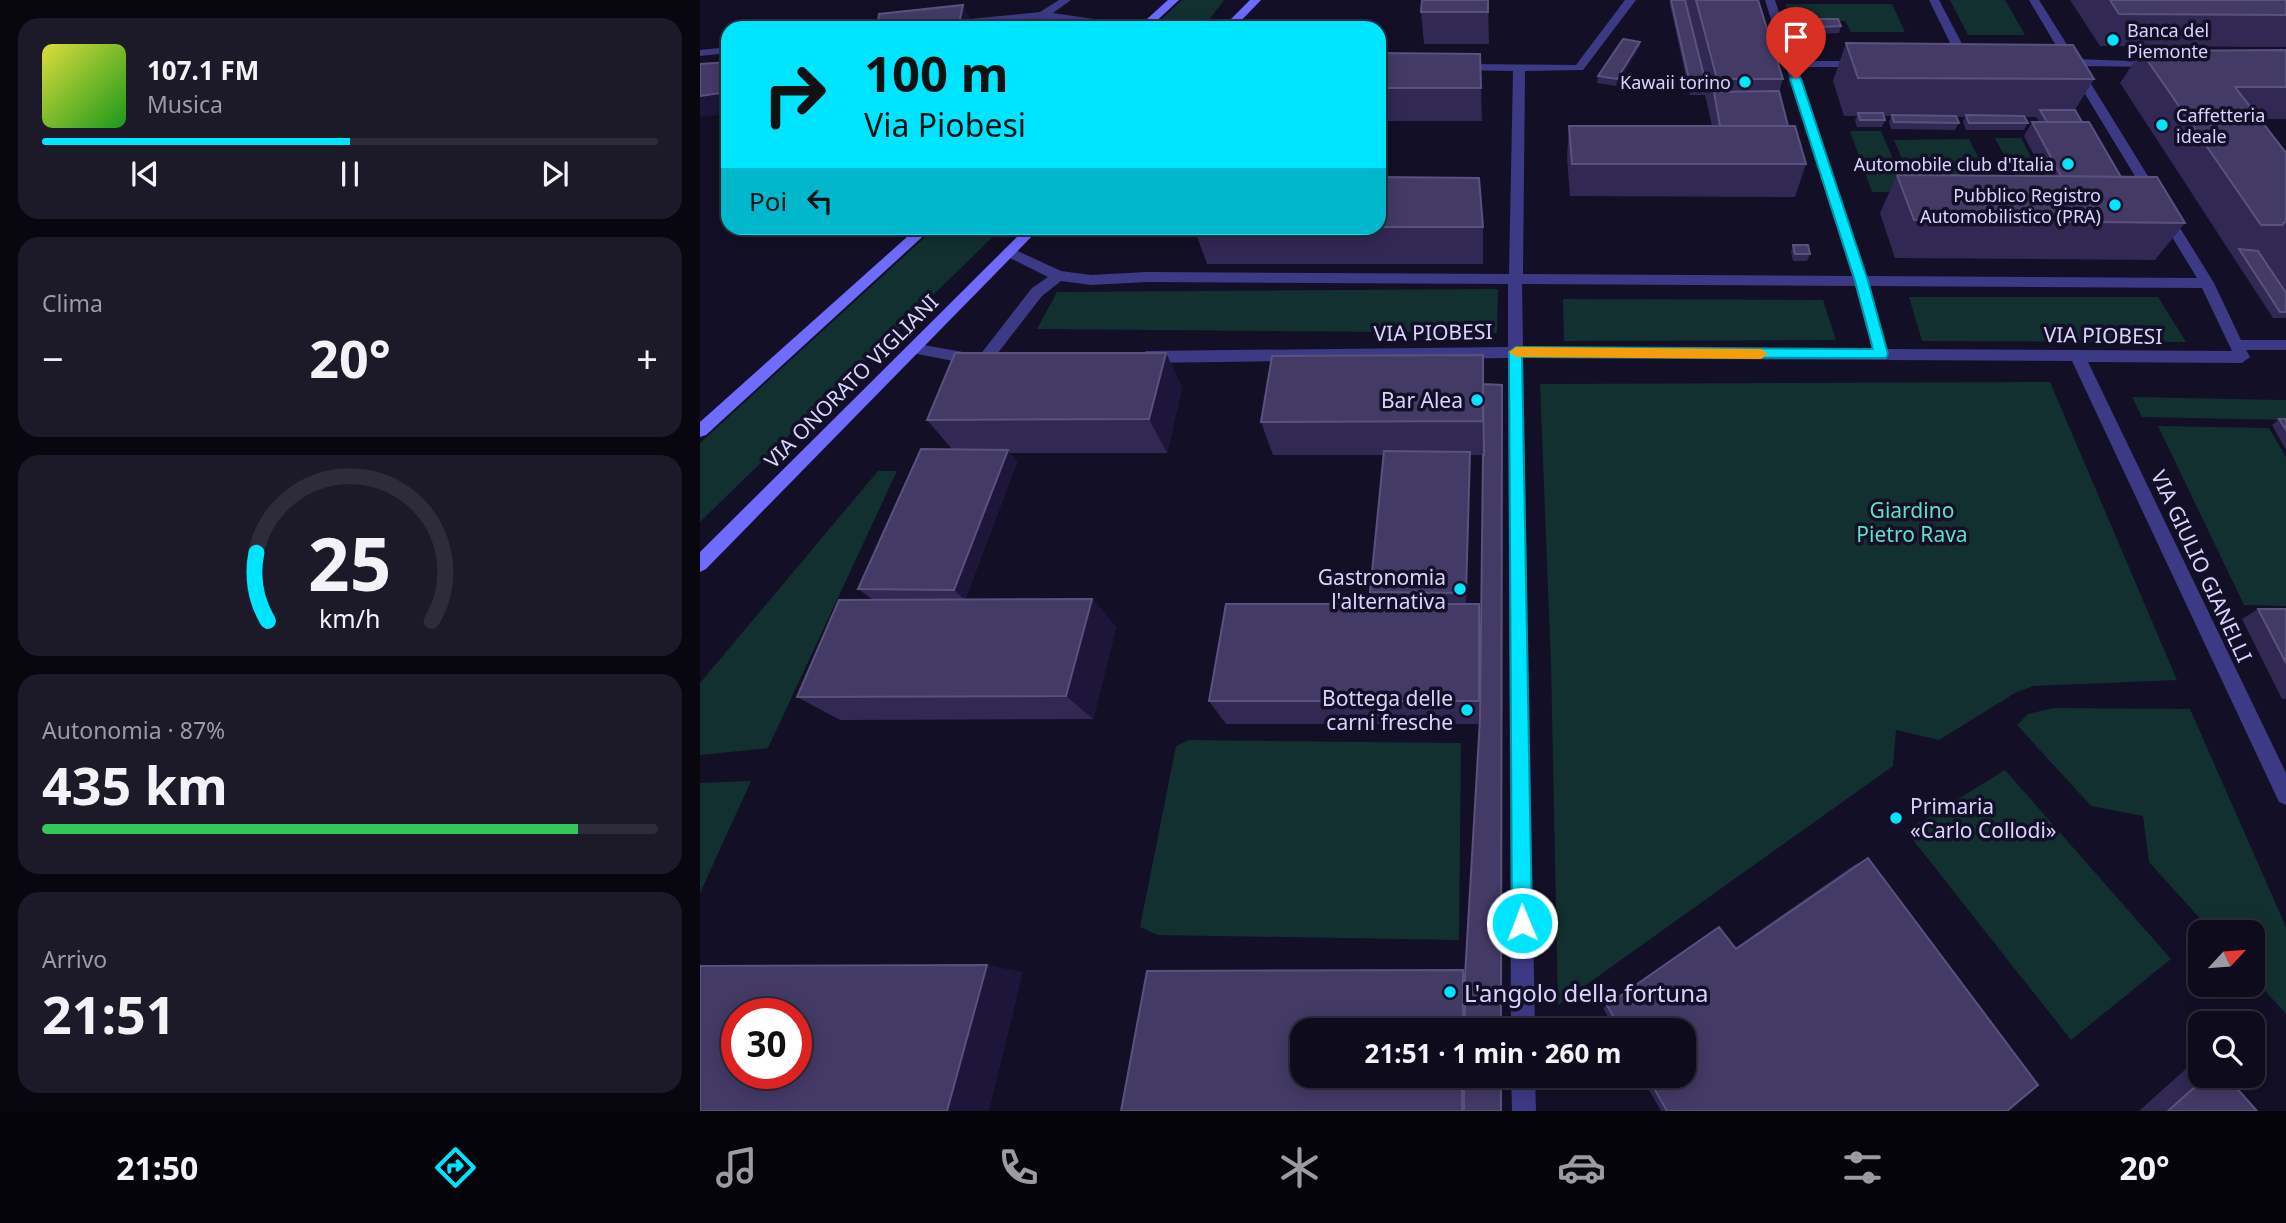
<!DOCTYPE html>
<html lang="it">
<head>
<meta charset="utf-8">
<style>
  body { margin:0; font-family:"Noto Sans",sans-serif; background:#1c1929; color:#f1f3f6; height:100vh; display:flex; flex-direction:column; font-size:26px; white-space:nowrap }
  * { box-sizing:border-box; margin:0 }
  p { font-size:23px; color:#9b9ba3 }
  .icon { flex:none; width:38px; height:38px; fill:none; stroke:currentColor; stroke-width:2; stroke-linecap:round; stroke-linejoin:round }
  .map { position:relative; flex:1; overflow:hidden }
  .side { display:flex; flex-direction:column; gap:18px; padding:18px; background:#08060f; width:700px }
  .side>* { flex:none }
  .top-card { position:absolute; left:21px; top:21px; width:665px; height:214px; border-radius:21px; box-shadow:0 4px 18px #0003,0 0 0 2px #2e2b3b; background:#00e5ff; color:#111; overflow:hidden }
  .needle { width:46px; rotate:64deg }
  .fabs { position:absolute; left:1488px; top:920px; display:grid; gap:14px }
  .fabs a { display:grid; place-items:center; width:77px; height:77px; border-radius:14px; background:#0e0b1c; box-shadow:0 4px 18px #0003,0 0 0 2px #2e2b3b; font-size:35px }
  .speed { position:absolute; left:21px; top:998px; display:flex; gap:14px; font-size:35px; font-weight:700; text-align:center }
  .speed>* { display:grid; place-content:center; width:91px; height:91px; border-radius:50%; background:#0e0b1c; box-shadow:0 4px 18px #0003,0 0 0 2px #2e2b3b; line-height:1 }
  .speed .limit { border:10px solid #d22; background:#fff; color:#111 }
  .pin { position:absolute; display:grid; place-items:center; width:60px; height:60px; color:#fff; margin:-72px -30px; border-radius:50% 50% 50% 0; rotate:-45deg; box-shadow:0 0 7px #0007 }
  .pin .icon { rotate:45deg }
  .me { position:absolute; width:77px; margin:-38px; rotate:359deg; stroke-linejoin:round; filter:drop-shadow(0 0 5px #0008) }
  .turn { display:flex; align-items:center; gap:24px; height:147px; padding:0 28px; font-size:32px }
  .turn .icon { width:91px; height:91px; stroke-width:2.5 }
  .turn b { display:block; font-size:49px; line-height:60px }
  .then { display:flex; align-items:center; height:66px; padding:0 28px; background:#0003; gap:14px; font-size:26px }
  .big { font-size:52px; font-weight:700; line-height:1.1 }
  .side .card { flex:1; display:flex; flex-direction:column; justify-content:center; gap:10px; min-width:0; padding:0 24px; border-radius:21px; background:#1c1929 }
  .side .dial { align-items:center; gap:0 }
  .dial svg { height:182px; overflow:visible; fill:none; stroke:#2e2b3b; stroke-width:7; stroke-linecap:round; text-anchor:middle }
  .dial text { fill:#f1f3f6; stroke:none }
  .song { display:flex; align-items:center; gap:21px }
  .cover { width:84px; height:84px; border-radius:10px; background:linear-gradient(135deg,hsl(60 70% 55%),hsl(120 70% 35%)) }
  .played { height:7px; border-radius:4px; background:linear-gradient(90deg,#00e5ff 50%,#2e2b3b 50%) }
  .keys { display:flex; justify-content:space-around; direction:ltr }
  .heat { display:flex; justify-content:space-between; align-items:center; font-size:38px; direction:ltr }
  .charge { height:10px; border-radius:5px; background:linear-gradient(90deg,#34c759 87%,#2e2b3b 0) }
  .trip { position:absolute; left:590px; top:1018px; width:406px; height:70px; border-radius:21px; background:#0e0b1c; box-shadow:0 4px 18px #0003,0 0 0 2px #2e2b3b; font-weight:700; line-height:70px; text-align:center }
  .dock { display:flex; height:112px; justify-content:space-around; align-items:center; background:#06040b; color:#9b9ba3 }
  .dock .icon { width:49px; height:49px }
  .dock .on { color:#00e5ff }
  .dock b { font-size:32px; color:#f1f3f6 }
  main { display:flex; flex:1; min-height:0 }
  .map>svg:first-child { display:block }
</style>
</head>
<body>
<main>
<section class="side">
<div class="card">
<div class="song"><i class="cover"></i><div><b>107.1 FM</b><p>Musica</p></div></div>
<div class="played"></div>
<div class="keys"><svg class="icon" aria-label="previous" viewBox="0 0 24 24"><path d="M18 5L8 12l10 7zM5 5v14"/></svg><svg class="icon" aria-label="pause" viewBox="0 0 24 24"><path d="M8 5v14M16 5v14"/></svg><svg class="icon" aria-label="next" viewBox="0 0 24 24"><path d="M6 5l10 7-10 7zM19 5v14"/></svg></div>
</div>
<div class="card"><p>Clima</p>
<div class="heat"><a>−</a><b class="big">20°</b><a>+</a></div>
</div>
<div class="card dial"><svg viewBox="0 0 100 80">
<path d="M14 69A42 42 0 1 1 86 69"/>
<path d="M14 69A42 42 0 0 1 9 39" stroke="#00e5ff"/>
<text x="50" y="56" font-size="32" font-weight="700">25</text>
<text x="50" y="72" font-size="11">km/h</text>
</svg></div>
<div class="card"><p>Autonomia · 87%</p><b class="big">435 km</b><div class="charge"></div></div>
<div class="card"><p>Arrivo</p><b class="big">21:51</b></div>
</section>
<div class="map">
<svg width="1586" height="1111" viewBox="0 0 1586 1111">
  <rect width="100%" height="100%" fill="#130f26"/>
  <path fill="#12302f" d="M 482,0 L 524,0 L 503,28 L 452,28 Z
    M 1250,0 L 1305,0 L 1325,35 L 1268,35 Z
    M 1085,4 L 1192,4 L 1205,32 L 1151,32 L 1145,21 L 1092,21 Z
    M 1150,131 L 1181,131 L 1204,185 L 1194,192 L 1172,192 Z
    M 1295,138 L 1321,138 L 1345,184 L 1319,184 Z
    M 1269,139 L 1291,183 L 1213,184 L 1194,140 Z
    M 235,228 L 302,228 L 0,522 L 0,443 Z
    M 798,289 L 797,333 L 337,329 L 357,292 Z
    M 1209,297 L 1458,297 L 1486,342 L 1222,341 Z
    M 863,299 L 1123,300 L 1136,340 L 864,341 Z
    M 1350,382 L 1477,680 L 1333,686 L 1315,693 L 1239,740 L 1196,730 L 1193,766 L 858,1005 L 851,665 L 840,384 Z
    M 1432,397 L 1586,400 L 1586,420 L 1442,417 Z
    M 1458,426 L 1569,428 L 1586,457 L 1586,606 L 1544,605 Z
    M 178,471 L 197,471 L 68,748 L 0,755 L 0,683 Z
    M 1354,708 L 1490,709 L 1586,927 L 1586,1014 L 1552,976 L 1552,933 L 1513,933 L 1449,862 L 1443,816 L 1391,806 L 1317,725 L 1328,714 Z
    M 489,740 L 761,743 L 759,940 L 458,935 L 440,927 L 476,746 Z
    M 1305,770 L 1471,959 L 1371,1040 L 1206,831 Z
    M 51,781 L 0,893 L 0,783 Z"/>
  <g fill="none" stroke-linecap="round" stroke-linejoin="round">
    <path fill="#3d3a85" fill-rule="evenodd" d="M 359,0 L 371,0 L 353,13 L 435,25 L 441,28 C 409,28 380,21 349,19 C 302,17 252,28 203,28 L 209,25 L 340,12 Z
      M 28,47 L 28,53 L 0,56 L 0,50 Z"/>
    <path fill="#3d3a85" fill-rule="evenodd" d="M 925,0 L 936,0 L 883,70 L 825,71 L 823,274 L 1152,276 L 1065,0 L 1075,0 L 1095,61 L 1161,61 L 1167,64 L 1161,67 L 1098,67 L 1166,276 L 1497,278 L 1368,66 L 1354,62 L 1364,59 L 1329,0 L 1339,0 L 1376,59 L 1459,62 L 1459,66 L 1455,67 L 1380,66 L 1514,283 L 1541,340 L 1586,340 L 1586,350 L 1546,350 L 1550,357 L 1542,363 L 1388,362 L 1586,773 L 1586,805 L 1579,802 L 1372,361 L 823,358 L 835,1031 L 811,1031 L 808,358 L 446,363 L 438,357 L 446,351 L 808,347 L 808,284 L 447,282 L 391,285 L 361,281 L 342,296 L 290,363 L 274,365 L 212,353 L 205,348 L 212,343 L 280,355 L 332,288 L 348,277 L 304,255 L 304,249 L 309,247 L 361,271 L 391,275 L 447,272 L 809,274 L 813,71 L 758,70 L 752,67 L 758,64 L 876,65 ZM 822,284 L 1155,286 L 1172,349 L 823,347 ZM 1169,286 L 1502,288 L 1532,351 L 1187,349 Z
      M 1229,0 L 1239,0 L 1272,63 L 1270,65 L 1260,63 Z
      M 811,1076 L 835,1076 L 836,1111 L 812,1111 Z"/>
    <path fill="#6f6bff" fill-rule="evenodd" d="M 468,0 L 479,0 L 449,28 L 437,28 Z
      M 550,0 L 561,0 L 534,28 L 522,28 Z
      M 217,228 L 232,228 L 6,435 L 0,437 L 0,422 Z
      M 326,228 L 340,228 L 6,569 L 0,572 L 0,552 Z"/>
  </g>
  <path fill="#312854" d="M 788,0 L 789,44 L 724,44 L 721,12 Z
    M 970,0 L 1058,0 L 1083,79 L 1079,92 L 1088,126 L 1106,164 L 1095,197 L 870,196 L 867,158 L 869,126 L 1012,126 L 1005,95 L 990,95 L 970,5 Z
    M 1370,0 L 1586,0 L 1586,47 L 1400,46 Z
    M 1118,19 L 1141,26 L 1139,33 L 1118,34 L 1115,26 Z
    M 940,42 L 939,49 L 916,86 L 897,83 L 898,76 Z
    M 1146,43 L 1394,79 L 1375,110 L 1382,122 L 1421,177 L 1485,223 L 1455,260 L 1195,258 L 1180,213 L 1197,175 L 1345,176 L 1324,136 L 1332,122 L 1339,122 L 1336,117 L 1325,117 L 1328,123 L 1324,130 L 1266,130 L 1263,122 L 1265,117 L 1256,117 L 1259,123 L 1255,130 L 1191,129 L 1189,122 L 1191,116 L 1184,116 L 1185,120 L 1182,127 L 1157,127 L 1155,120 L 1157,116 L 1144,116 L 1133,81 Z
    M 1586,50 L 1586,119 L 1560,119 L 1586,153 L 1586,318 L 1573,318 L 1420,83 L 1441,51 Z
    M 679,53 L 780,54 L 782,121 L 679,121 Z
    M 679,177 L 783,227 L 783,264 L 507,264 L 494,228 L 679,228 Z
    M 1093,245 L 1110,254 L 1107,261 L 1093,261 L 1091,252 Z
    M 466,353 L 482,388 L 467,453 L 310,453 L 317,462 L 265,600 L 392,599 L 416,627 L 393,719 L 140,720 L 97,697 L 223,600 L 172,599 L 158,589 L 252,449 L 227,420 Z
    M 783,384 L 802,385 L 765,976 L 780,724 L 526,724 L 509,701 L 779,604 L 780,707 L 783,455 L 770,455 L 766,603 L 672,602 L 670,592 L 683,455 L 573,455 L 561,422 Z
    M 1579,419 L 1586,419 L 1586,450 L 1572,425 Z
    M 1558,609 L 1586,609 L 1586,699 L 1582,699 L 1542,619 Z
    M 1168,858 L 1307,1111 L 961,1111 L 941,1076 L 984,1076 L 984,1031 L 915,1031 L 903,1008 L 1010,932 L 1035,948 L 1154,865 Z
    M 1489,1066 L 1500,1066 L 1500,1076 L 1526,1076 L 1557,1111 L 1439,1111 Z"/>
  <path fill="#1d163a" d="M 263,5 L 273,24 L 273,28 L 258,28 Z
    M 97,21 L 101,28 L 93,28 Z
    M 940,42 L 939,49 L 916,86 L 917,79 Z
    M 28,52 L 28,64 L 20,53 Z
    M 28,92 L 28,114 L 0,117 L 0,96 Z
    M 466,353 L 482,388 L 467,453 L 449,419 Z
    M 308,450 L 317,462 L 265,600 L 254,590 Z
    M 770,452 L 771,464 L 766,603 L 766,593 Z
    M 392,599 L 416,627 L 393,719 L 366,696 Z
    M 287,965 L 323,972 L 289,1111 L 247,1111 Z
    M 763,970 L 766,977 L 765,1031 L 763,1031 Z
    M 762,1076 L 764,1076 L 764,1111 L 762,1111 Z"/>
  <path fill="#433a66" stroke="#5a527e" stroke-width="2" fill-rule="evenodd" d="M 722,0 L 788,0 L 788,12 L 721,12 Z
    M 971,0 L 985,0 L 1007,88 L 991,88 Z
    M 996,0 L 1058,0 L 1083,79 L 1017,79 Z
    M 1410,0 L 1586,0 L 1586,15 L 1419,14 Z
    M 263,5 L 258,28 L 116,28 L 178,21 L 179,14 Z
    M 1118,19 L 1138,19 L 1141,26 L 1120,27 Z
    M 97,21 L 93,28 L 38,28 Z
    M 28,34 L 28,52 L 20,53 Z
    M 923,39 L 940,42 L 917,79 L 898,76 Z
    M 1146,43 L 1373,45 L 1394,79 L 1158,78 Z
    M 1586,50 L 1586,87 L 1535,87 L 1586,153 L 1586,221 L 1582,225 L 1561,225 L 1441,51 Z
    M 679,53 L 780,54 L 781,88 L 679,88 Z
    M 28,62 L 28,92 L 0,96 L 0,64 Z
    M 1079,91 L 1088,126 L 1020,126 L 1014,92 Z
    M 1340,110 L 1375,110 L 1382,122 L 1347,122 Z
    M 1158,113 L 1183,113 L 1185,120 L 1160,120 Z
    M 1192,115 L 1256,116 L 1259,123 L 1194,122 Z
    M 1266,115 L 1324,116 L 1328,123 L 1269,123 Z
    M 1332,122 L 1389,122 L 1421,177 L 1361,176 Z
    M 869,126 L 1095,126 L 1106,164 L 872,164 Z
    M 1197,175 L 1457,177 L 1485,223 L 1214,220 Z
    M 679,177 L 779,178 L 783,227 L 679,227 Z
    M 1093,245 L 1108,245 L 1110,254 L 1095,254 Z
    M 1539,249 L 1558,251 L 1586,293 L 1586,312 L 1580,312 Z
    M 255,353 L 466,353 L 449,419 L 227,420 Z
    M 783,355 L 783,421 L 561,422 L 572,356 Z
    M 783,384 L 802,385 L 801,1031 L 765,1031 L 765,976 L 780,719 L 783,455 L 784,455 Z
    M 1579,419 L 1586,419 L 1586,430 Z
    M 221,449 L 308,450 L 254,590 L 158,589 Z
    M 684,451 L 770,452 L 766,593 L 670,592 Z
    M 392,599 L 366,696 L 97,697 L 139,600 Z
    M 526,604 L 779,604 L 779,701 L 509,701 Z
    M 1558,609 L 1586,609 L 1586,663 Z
    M 1168,858 L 1338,1085 L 1307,1111 L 967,1111 L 947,1076 L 984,1076 L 984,1031 L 921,1031 L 907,1005 L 1019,927 L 1036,949 Z
    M 287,965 L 247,1111 L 0,1111 L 0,966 ZM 37,1013 L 96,1013 L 96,1073 L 37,1073 Z
    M 763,970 L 763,1031 L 602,1031 L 602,1076 L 762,1076 L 762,1111 L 421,1111 L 447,971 Z
    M 764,1076 L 801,1076 L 801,1111 L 764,1111 Z
    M 1507,1076 L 1526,1076 L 1557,1111 L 1468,1111 Z"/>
  <path fill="#00e5ff" stroke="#0095a6" stroke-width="2" d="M 1096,76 L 1101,79 L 1168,281 L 1188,354 L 1186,358 L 822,357 L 832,923 L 829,930 L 822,933 L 815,930 L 812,923 L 809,352 L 816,347 L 1173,349 L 1155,281 L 1090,79 Z"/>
  <path fill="#f59e0b" d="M 816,347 L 1061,349 L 1068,354 L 1061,359 L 816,357 L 809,352 Z"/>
  <g fill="#00e5ff" stroke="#130f26" stroke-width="2.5">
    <circle cx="1413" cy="40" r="7"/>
    <circle cx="1045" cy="82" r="7"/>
    <circle cx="1462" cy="125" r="7"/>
    <circle cx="1368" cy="164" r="7"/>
    <circle cx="1415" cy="205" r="7"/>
    <circle cx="777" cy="400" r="7"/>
    <circle cx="760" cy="589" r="7"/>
    <circle cx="767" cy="710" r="7"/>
    <circle cx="1196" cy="818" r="7"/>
    <circle cx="750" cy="992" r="7"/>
  </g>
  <g text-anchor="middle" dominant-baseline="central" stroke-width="7" stroke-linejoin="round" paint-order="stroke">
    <g font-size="18" fill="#d9d4ff" stroke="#130f26" text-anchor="end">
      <text x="1427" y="30" text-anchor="start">Banca del<tspan x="1427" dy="21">Piemonte</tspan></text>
      <text x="1031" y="82">Kawaii torino</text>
      <text x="1476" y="115" text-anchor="start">Caffetteria<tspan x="1476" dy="21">ideale</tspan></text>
      <text x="1354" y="164">Automobile club d'Italia</text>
      <text x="1401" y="195">Pubblico Registro<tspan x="1401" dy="21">Automobilistico (PRA)</tspan></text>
    </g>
    <g font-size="21" fill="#d9d4ff" stroke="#130f26">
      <text transform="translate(733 332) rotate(-1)">VIA PIOBESI</text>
      <text transform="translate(1403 335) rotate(1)">VIA PIOBESI</text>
      <text transform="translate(151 381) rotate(-45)">VIA ONORATO VIGLIANI</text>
      <text transform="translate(1502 566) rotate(65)">VIA GIULIO GIANELLI</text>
    </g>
    <g font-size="21" fill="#d9d4ff" stroke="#130f26" text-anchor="end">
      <text x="763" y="400">Bar Alea</text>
      <text x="746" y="577">Gastronomia<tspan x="746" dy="24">l'alternativa</tspan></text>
      <text x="753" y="698">Bottega delle<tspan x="753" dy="24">carni fresche</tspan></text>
      <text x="1210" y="806" text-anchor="start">Primaria<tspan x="1210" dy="24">«Carlo Collodi»</tspan></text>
    </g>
    <g font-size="21" fill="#5fe0c0" stroke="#130f26">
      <text x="1212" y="510">Giardino<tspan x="1212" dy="24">Pietro Rava</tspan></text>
    </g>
    <g font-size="24" fill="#d9d4ff" stroke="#130f26" text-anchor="start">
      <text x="764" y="992">L'angolo della fortuna</text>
    </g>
  </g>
</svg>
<div class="fabs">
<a><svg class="needle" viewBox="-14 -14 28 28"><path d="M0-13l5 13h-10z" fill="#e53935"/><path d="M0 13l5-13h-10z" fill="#9b9ba3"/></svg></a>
<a><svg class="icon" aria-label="search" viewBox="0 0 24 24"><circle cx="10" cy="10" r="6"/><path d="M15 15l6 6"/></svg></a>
</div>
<div class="speed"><div class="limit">30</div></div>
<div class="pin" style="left:1096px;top:79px;background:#d93025"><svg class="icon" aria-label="arrive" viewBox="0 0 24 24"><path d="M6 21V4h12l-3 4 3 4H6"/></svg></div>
<svg class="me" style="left:822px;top:923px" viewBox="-20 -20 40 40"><circle r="17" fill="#00e5ff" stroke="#fff" stroke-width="3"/><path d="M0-11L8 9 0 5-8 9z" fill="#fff"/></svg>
<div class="trip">21:51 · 1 min · 260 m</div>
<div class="top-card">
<div class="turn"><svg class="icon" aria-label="right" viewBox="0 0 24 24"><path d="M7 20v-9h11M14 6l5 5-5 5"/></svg><div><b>100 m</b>Via Piobesi</div></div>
<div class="then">Poi<svg class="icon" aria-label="left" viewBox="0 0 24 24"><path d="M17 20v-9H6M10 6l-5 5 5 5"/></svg></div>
</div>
</div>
</main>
<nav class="dock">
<b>21:50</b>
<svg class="icon on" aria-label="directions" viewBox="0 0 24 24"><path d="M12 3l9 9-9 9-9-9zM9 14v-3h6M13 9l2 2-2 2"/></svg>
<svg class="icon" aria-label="music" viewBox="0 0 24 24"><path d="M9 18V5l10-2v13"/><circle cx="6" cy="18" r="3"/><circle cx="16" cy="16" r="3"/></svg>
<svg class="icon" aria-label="phone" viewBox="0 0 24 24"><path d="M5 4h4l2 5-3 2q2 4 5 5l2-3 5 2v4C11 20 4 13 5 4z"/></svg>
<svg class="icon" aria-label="climate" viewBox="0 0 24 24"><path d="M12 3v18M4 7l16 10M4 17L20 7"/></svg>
<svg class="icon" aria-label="car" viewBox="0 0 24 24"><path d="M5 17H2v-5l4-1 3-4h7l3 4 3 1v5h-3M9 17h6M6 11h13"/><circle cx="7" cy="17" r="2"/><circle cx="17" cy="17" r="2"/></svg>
<svg class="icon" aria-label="filters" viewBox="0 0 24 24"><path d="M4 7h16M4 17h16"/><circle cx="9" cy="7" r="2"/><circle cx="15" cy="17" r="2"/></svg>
<b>20°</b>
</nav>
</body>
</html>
